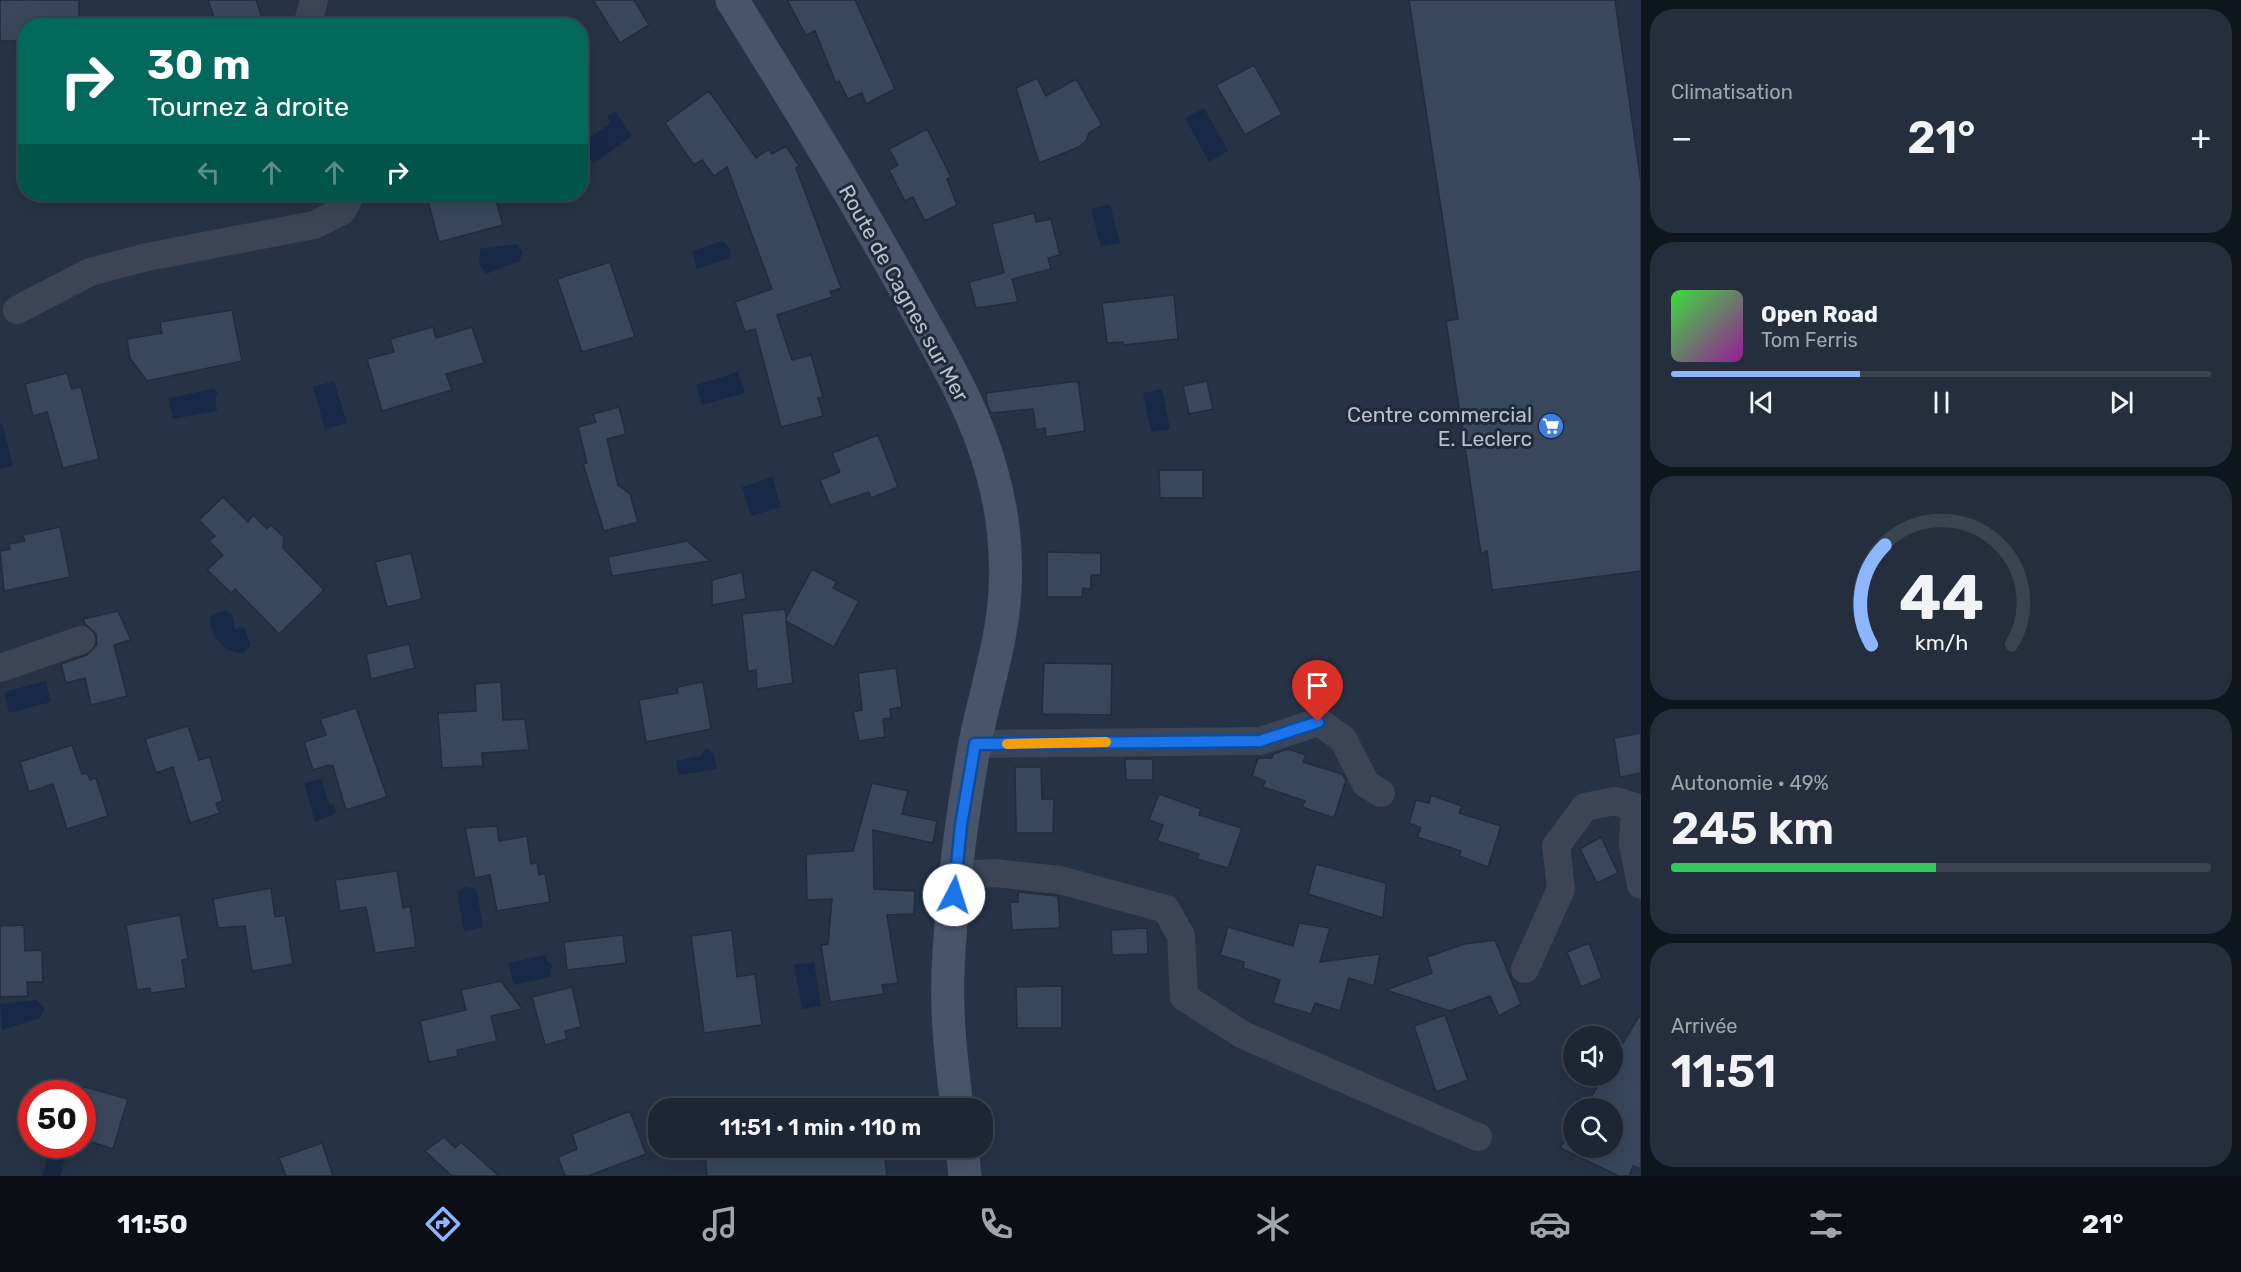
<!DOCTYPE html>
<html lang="fr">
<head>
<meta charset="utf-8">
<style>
  body { margin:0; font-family:Rubik,sans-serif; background:#252e3c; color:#f1f3f6; height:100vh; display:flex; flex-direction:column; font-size:22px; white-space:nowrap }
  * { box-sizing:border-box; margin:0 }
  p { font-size:20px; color:#a0a5ac }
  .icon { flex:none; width:33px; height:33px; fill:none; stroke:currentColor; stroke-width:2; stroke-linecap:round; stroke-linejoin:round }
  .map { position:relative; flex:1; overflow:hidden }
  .side { display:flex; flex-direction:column; gap:9px; padding:9px; background:#0f151d; width:600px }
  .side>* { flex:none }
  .banner { position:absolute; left:18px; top:18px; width:570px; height:183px; border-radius:24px; box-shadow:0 6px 24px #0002,0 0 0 2px #3a434f; background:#00695c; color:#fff; overflow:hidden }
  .tools { position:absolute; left:1563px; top:1026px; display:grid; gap:12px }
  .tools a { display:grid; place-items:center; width:60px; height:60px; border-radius:50%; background:#1c2634; box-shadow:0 6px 24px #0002,0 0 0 2px #3a434f; font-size:30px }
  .speed { position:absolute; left:18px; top:1080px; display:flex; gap:12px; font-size:30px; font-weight:700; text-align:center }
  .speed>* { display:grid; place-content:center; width:78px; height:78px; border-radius:50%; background:#1c2634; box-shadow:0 6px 24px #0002,0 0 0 2px #3a434f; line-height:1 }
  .speed .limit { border:9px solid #d22; background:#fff; color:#111 }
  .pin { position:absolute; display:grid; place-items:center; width:51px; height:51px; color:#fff; margin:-62px -26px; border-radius:50% 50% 50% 0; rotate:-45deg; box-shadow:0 0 6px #0007 }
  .pin .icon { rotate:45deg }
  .me { position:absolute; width:66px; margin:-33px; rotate:5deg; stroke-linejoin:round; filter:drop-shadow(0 0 4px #0008) }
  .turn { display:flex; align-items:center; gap:21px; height:126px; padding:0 30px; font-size:27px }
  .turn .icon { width:78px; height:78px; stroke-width:2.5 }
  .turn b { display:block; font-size:42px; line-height:51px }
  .lanes { display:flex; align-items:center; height:57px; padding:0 30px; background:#0003; justify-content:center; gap:30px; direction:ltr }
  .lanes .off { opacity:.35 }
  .big { font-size:45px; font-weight:600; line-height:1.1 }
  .side .widget { flex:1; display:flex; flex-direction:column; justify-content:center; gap:9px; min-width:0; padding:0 21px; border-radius:24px; background:#252e3c }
  .side .dial { align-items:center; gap:0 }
  .dial svg { height:156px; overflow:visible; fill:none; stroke:#3a434f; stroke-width:7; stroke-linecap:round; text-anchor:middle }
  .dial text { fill:#f1f3f6; stroke:none }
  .song { display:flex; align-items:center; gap:18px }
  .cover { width:72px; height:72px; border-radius:9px; background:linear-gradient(135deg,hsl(120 70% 55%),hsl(300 70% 35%)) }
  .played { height:6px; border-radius:3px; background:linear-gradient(90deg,#8db6ff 35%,#3a434f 35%) }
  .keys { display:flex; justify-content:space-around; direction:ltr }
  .heat { display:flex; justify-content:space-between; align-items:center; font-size:33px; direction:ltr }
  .charge { height:9px; border-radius:4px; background:linear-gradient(90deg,#34c759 49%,#3a434f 0) }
  .trip { position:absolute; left:648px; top:1098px; width:345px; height:60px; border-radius:24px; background:#1c2634; box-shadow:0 6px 24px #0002,0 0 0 2px #3a434f; font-weight:600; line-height:60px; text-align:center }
  .dock { display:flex; height:96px; justify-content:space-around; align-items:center; background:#0b0f15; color:#a0a5ac }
  .dock .icon { width:42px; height:42px }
  .dock .current { color:#8db6ff }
  .dock b { font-size:27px; color:#f1f3f6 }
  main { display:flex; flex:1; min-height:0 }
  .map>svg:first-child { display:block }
</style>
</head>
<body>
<main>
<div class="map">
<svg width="1641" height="1176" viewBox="0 0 1641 1176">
  <rect width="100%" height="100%" fill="#263346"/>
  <path fill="#172946" d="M 1204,108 L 1228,151 L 1209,162 L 1185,118 Z
    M 615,111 L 632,136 L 593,164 L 581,144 L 611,123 L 607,117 Z
    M 1110,204 L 1120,243 L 1101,247 L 1091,209 Z
    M 723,241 L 731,250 L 729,258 L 697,269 L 692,251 Z
    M 517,244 L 522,252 L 520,261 L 486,274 L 479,264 L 480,249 Z
    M 738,372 L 745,393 L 702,405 L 696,385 Z
    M 334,381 L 347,423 L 325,429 L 313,387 Z
    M 213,389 L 218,393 L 215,399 L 217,411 L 173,419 L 169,398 Z
    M 1162,389 L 1170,429 L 1151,432 L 1143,393 Z
    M 2,423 L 13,466 L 0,469 L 0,424 Z
    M 772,477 L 781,507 L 751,516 L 742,487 Z
    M 225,610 L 232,615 L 235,630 L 240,627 L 245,629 L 250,645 L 244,653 C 227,656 204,631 212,615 Z
    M 46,681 L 51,702 L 9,713 L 4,692 Z
    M 706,748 L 714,754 L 717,769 L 678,775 L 676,761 L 700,756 Z
    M 321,779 L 329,804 L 334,805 L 336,813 L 315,822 L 304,783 Z
    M 465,887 L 476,889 L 483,927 L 464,931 L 457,893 Z
    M 546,955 L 547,961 L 553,966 L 549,970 L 551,977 L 514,985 L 508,963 Z
    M 814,962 L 821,1006 L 802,1009 L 794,965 Z
    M 36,1000 L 45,1008 L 40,1018 L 2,1030 L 0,1004 Z
    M 53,1152 L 62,1154 L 65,1160 L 60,1176 L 42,1176 L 48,1155 Z"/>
  <path fill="#38475c" stroke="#212c3d" stroke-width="1.5" d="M 0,0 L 79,0 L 79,24 L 26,26 L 26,41 L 0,41 Z
    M 208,0 L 256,0 L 265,26 L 217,26 Z
    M 593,0 L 634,0 L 649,25 L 620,43 Z
    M 787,0 L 855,0 L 895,89 L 866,104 L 862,93 L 848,99 L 839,81 L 836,83 L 815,31 L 806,35 Z
    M 1409,0 L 1615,0 L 1641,183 L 1641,571 L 1492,590 L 1487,551 L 1481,554 L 1446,321 L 1458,319 Z
    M 1254,65 L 1282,114 L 1245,135 L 1216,85 Z
    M 1037,78 L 1046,96 L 1076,79 L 1102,125 L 1089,133 L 1086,141 L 1079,147 L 1039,163 L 1016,88 Z
    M 709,91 L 756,158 L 769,149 L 772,154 L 786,146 L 799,166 L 796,168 L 841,288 L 830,292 L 832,297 L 777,315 L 792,360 L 811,355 L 823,397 L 818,398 L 823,416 L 781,427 L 755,329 L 745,332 L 735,302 L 772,289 L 727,167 L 714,176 L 702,160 L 694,165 L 665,123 Z
    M 927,129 L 951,177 L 947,179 L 957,205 L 925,221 L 913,197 L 905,201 L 889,170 L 898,165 L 889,149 Z
    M 426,194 L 494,194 L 503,225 L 439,242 Z
    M 1034,213 L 1036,222 L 1051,219 L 1060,255 L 1048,258 L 1051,269 L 1012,279 L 1018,302 L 976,308 L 969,282 L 1004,273 L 992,224 Z
    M 610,262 L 635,337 L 582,352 L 557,279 Z
    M 1174,295 L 1178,339 L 1124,345 L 1123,342 L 1107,343 L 1102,303 Z
    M 232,310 L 242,361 L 147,381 L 130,358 L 127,339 L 162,333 L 160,322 Z
    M 433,327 L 436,338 L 472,327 L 484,363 L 446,374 L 452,390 L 382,411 L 367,359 L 394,352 L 390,339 Z
    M 67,373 L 72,389 L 81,387 L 99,459 L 63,468 L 47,412 L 33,416 L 25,384 Z
    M 1078,381 L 1085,431 L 1046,437 L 1045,428 L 1036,430 L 1033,409 L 991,413 L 987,404 L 986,393 Z
    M 1207,381 L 1213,409 L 1189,414 L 1183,386 Z
    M 619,407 L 626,434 L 607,439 L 618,485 L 630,494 L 638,522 L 604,531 L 583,464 L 587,463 L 578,427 L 596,422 L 593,414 Z
    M 878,435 L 898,487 L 871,498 L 869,492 L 830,505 L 820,480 L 840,472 L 832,453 Z
    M 1159,470 L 1203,470 L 1203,498 L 1160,498 Z
    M 223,497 L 248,522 L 253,515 L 267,529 L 271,525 L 284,537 L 283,548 L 324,590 L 279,634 L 235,589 L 231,593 L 207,570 L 223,555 L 209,541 L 215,536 L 199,520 Z
    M 60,527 L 70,577 L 4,591 L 0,551 L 10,549 L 9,544 L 25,541 L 23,535 Z
    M 687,541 L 710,561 L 612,576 L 608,557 Z
    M 1047,552 L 1101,553 L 1101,575 L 1091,575 L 1091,589 L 1083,588 L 1082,597 L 1047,597 Z
    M 411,553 L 422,599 L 387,607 L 375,562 Z
    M 812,569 L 837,582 L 833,588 L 859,601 L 834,647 L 786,621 L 793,683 L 757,689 L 756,670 L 748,672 L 742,614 L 785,609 L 786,618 Z
    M 742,572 L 746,599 L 712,605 L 712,580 Z
    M 118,611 L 131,640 L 114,645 L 127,696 L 91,705 L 85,678 L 66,683 L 61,664 L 87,655 L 97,644 L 96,634 L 85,624 L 83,619 Z
    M 409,644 L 415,668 L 371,679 L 366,654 Z
    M 1044,663 L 1112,664 L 1111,715 L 1042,714 Z
    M 896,668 L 902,707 L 890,709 L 891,718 L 883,719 L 885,737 L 859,741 L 853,712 L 862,710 L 858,673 Z
    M 501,682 L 503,720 L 525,719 L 529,750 L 482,753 L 483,766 L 442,768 L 438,713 L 476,711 L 475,684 Z
    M 703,682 L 711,729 L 646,742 L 639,700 L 678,693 L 677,687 Z
    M 356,708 L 387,797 L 346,810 L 333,766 L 329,765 L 313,770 L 304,742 L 326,735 L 320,719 Z
    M 188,726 L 199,760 L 210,757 L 223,801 L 216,803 L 220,813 L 190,823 L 173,767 L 156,773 L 145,739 Z
    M 1641,733 L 1641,773 L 1620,777 L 1614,738 Z
    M 72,745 L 82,774 L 87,773 L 90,780 L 96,778 L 108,816 L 67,829 L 53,784 L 29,792 L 20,762 Z
    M 1288,749 L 1306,755 L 1303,762 L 1342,774 L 1346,780 L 1334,818 L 1302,807 L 1305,801 L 1263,787 L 1265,781 L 1252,776 L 1258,758 L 1272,758 L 1273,754 Z
    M 1125,759 L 1153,759 L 1153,780 L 1126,780 Z
    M 1015,767 L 1041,767 L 1042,799 L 1054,799 L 1053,833 L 1016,833 Z
    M 872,783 L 908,791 L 902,814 L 937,821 L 933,843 L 873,830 L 874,889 L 915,891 L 914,914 L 887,915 L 898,983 L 882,985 L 884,994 L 830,1002 L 821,945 L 828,944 L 832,899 L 807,900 L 806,854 L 853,851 Z
    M 1159,794 L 1201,809 L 1199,815 L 1242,828 L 1228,868 L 1197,859 L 1199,854 L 1157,841 L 1163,825 L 1149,820 Z
    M 1431,795 L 1462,806 L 1459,813 L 1501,826 L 1488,867 L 1459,856 L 1461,851 L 1417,837 L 1421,828 L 1409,823 L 1416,800 L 1429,803 Z
    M 497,826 L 499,841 L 527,836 L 531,864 L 537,863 L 539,875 L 545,873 L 550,902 L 497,911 L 490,875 L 475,878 L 465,828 Z
    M 1601,837 L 1618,873 L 1597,883 L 1580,849 Z
    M 1316,864 L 1386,883 L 1383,918 L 1308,894 Z
    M 397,871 L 403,908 L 410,906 L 416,947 L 375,953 L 366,907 L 340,911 L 335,880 Z
    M 271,888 L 275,917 L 285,915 L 293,964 L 252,971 L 245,926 L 218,928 L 213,899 Z
    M 1018,892 L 1058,896 L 1060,928 L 1012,930 L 1010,902 L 1018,902 Z
    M 180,915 L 188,959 L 182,960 L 186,988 L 151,993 L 150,988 L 137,990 L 126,925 Z
    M 1299,923 L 1330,928 L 1320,962 L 1380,954 L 1374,986 L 1349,978 L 1340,1011 L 1315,1003 L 1311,1014 L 1273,1003 L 1280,980 L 1243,968 L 1244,962 L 1220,955 L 1228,927 L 1293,946 Z
    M 24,925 L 25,951 L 42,950 L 43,982 L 27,982 L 28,996 L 0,997 L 0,926 Z
    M 1147,928 L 1148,954 L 1112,955 L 1111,930 Z
    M 732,930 L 737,977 L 755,974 L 762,1025 L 704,1033 L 691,936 Z
    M 623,935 L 626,963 L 567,970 L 564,942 Z
    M 1495,940 L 1521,1004 L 1499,1016 L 1490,996 L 1450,1011 L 1386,990 L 1432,973 L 1427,957 L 1464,944 Z
    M 1589,943 L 1602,978 L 1581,987 L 1567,952 Z
    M 501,981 L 522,1009 L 491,1016 L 497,1041 L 457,1050 L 458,1056 L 429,1062 L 420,1021 L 466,1010 L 461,990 Z
    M 1062,986 L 1062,1028 L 1017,1028 L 1016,987 Z
    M 572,987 L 581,1027 L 565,1031 L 567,1039 L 545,1045 L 532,997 Z
    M 1641,1013 L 1641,1169 L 1633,1166 L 1629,1176 L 1619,1176 L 1560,1148 L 1574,1126 L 1574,1148 L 1612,1148 L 1612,1108 L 1584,1108 L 1604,1076 L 1612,1076 L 1612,1061 Z
    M 1445,1015 L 1468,1080 L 1436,1092 L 1414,1026 Z
    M 82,1086 L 128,1099 L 113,1149 L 82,1139 Z
    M 878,1099 L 879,1108 L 848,1108 L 854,1108 L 854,1102 Z
    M 721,1102 L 721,1108 L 691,1108 L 691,1105 Z
    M 630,1111 L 646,1154 L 588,1176 L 565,1176 L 558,1157 L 577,1149 L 572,1134 Z
    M 444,1137 L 455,1148 L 461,1142 L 499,1176 L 452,1176 L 425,1151 Z
    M 322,1143 L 333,1176 L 286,1176 L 279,1158 Z
    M 695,1148 L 884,1148 L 887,1176 L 707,1176 L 706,1160 L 696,1160 Z"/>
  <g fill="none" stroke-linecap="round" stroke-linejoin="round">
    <path stroke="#3b4555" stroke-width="28" d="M 307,26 L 314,0
      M 17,310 L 90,272 L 147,257 L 314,225 L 342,211 L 351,194
      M 0,668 L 81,640
      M 975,744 L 1260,741 L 1319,722 L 1343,739 L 1366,784 L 1381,793
      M 955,875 L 995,873 L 1060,880 L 1166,909 L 1181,936 L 1184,997 L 1243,1035 L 1478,1137
      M 1525,969 L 1561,889 L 1556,846 L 1585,807 L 1615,801 L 1635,807 L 1633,844 L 1641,885"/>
    <path stroke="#485469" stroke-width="33" d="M 732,0 C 793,98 853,195 909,296 C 940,352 976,411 992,473 C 1003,511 1007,551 1005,591 C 1002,645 984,695 974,748 C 961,822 951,897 948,972 C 946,1018 952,1064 957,1108
      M 962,1148 L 965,1176"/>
  </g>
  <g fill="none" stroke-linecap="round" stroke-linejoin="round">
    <g stroke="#114b97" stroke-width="15">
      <path id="route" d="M 954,895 L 961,825 L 975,744 L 1260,741 L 1318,722"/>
    </g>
    <use href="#route" stroke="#1a73e8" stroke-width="10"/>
    <path stroke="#f59e0b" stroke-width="10" d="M 1007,744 L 1106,742"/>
  </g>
  <defs>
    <g id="supermarket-disc" transform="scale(1.35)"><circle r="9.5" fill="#3f7fe0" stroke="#1f2a3b"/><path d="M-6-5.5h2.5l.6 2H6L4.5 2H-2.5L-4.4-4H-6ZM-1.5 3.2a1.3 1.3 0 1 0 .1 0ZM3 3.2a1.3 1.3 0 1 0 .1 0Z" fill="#fff"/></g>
  </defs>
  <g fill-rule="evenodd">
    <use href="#supermarket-disc" x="1551" y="426"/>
  </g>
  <g text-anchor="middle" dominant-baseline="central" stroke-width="6" stroke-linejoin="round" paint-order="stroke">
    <g font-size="21" fill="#b9c0ce" stroke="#1f2a3b">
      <text transform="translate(904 293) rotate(61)">Route de Cagnes sur Mer</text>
    </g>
    <g font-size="21" fill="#b9c0ce" stroke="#1f2a3b" text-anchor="end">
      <text x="1532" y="414">Centre commercial<tspan x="1532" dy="24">E. Leclerc</tspan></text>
    </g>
  </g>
</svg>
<div class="tools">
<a><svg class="icon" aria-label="sound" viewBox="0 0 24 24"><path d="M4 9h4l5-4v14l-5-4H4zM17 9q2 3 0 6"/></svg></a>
<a><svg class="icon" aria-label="search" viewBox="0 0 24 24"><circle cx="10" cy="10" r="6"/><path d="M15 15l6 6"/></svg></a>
</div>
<div class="speed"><div class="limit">50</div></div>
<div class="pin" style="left:1318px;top:722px;background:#d93025"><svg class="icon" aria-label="arrive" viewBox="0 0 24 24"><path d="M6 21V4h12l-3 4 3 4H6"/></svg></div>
<svg class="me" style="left:954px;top:895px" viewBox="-20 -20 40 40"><circle r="19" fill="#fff"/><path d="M0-13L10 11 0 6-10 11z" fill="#1a73e8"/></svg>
<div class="trip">11:51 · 1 min · 110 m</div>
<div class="banner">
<div class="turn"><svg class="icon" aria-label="right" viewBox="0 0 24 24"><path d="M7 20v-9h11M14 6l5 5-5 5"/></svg><div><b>30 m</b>Tournez à droite</div></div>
<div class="lanes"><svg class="icon off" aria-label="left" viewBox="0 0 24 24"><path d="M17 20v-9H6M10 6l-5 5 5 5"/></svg><svg class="icon off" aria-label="ahead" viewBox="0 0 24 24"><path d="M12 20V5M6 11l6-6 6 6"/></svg><svg class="icon off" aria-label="ahead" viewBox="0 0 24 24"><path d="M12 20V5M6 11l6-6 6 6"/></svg><svg class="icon" aria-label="right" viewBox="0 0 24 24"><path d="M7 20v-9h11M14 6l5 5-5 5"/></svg></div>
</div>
</div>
<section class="side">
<div class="widget"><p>Climatisation</p>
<div class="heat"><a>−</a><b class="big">21°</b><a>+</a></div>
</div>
<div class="widget">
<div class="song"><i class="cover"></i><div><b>Open Road</b><p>Tom Ferris</p></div></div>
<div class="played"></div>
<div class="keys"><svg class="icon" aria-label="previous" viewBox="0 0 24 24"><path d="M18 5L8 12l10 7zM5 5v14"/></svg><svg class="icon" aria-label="pause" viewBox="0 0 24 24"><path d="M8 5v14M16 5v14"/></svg><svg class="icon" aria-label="next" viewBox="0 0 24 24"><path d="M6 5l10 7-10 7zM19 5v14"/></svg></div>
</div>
<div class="widget dial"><svg viewBox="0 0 100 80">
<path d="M14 69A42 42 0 1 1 86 69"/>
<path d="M14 69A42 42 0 0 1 21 18" stroke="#8db6ff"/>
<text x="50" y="56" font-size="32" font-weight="700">44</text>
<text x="50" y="72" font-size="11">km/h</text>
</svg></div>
<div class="widget"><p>Autonomie · 49%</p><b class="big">245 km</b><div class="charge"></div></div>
<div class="widget"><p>Arrivée</p><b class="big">11:51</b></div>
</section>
</main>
<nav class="dock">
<b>11:50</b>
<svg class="icon current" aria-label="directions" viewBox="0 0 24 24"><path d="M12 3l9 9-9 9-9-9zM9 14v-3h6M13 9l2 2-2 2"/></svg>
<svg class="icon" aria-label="music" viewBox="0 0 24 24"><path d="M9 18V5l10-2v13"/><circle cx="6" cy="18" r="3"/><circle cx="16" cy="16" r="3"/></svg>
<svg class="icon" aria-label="phone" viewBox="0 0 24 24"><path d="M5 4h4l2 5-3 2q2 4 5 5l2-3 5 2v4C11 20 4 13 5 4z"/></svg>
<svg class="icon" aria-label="climate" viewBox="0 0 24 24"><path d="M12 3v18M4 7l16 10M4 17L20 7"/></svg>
<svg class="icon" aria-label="car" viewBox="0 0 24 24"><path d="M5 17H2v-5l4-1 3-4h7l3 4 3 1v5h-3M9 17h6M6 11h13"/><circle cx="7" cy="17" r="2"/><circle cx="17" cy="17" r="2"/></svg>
<svg class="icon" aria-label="filters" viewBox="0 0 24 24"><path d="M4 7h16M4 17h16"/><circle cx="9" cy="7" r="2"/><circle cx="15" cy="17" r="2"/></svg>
<b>21°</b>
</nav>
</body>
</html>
